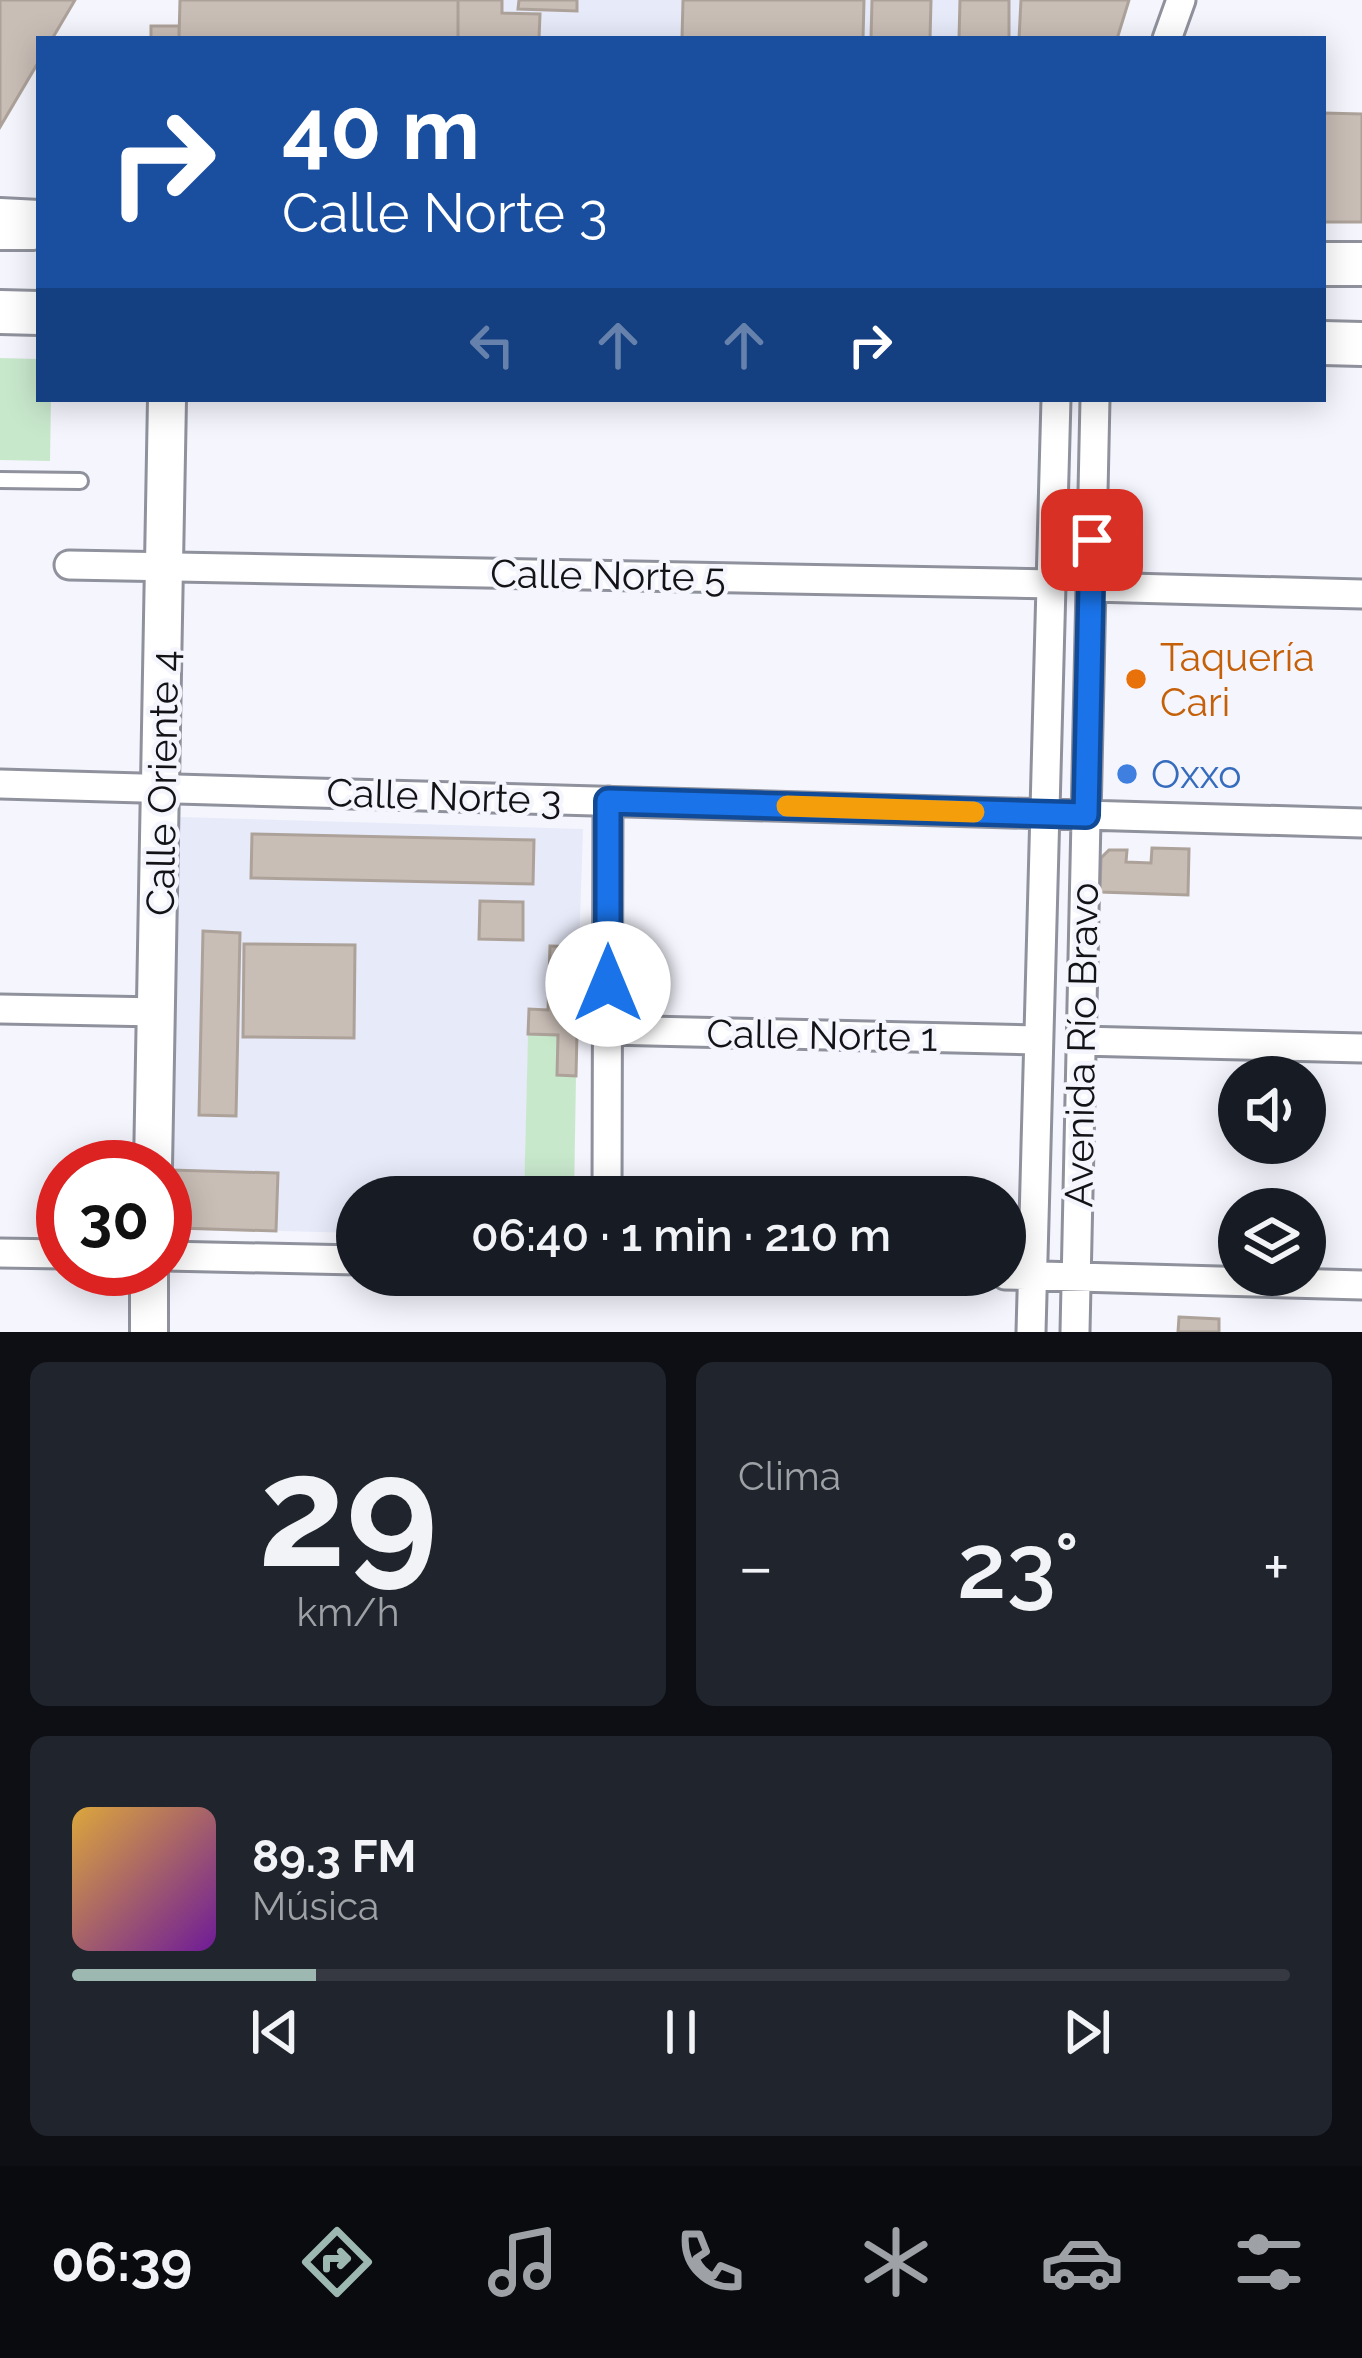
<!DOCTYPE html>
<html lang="es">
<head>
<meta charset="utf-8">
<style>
  body { margin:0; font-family:Raleway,sans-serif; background:#20242c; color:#f1f3f6; height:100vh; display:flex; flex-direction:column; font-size:45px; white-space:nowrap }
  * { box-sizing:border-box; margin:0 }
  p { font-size:39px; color:#9ea1a6 }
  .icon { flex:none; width:66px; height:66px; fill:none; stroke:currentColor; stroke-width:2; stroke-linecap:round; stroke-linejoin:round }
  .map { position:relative; height:1332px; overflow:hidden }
  .panel { display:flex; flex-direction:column; gap:30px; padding:30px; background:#0d0f14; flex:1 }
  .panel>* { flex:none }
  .top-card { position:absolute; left:36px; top:36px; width:1290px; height:366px; border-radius:0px; box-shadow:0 6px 30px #0003; background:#1a4fa0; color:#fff; overflow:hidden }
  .tools { position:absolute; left:1218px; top:1056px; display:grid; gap:24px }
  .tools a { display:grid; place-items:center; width:108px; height:108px; border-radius:50%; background:#171b24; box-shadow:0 6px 30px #0003; font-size:60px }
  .speed { position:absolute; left:36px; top:1140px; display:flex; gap:24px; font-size:60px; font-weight:700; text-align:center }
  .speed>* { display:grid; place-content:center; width:156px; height:156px; border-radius:50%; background:#171b24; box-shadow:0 6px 30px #0003; line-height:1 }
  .speed .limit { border:18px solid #d22; background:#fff; color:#111 }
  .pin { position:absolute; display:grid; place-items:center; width:102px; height:102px; color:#fff; margin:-51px; border-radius:24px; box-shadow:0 6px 18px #0006 }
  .me { position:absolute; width:132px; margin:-66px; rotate:0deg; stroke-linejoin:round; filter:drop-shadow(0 0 9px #0008) }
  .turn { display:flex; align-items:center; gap:42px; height:252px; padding:0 48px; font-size:54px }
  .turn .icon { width:156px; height:156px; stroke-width:2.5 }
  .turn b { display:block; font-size:84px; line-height:102px }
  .lanes { display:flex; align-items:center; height:114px; padding:0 48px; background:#0003; justify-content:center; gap:60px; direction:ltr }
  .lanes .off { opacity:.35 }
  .big { font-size:90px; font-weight:600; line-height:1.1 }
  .panel .tile { flex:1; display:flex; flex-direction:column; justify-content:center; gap:18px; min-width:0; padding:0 42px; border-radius:18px; background:#20242c }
  .panel .dial { align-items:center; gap:0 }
  .dial b { font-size:156px; line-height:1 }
  .song { display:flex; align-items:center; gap:36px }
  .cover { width:144px; height:144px; border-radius:18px; background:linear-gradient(135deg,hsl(40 70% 55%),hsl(280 70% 35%)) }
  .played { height:12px; border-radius:6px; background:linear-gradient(90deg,#9cb8b0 20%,#363941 20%) }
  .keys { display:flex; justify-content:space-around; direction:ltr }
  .heat { display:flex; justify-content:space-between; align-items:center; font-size:66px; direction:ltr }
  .panel .tiles { flex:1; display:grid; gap:30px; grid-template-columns:1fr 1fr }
  .tile:last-child { grid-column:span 2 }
  .trip { position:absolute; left:336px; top:1176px; width:690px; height:120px; border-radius:60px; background:#171b24; box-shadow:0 6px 30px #0003; font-weight:600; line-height:120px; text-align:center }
  .tab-bar { display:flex; height:192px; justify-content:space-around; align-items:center; background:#090b0e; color:#9ea1a6 }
  .tab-bar .icon { width:84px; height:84px }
  .tab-bar .on { color:#9cb8b0 }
  .tab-bar b { font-size:54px; color:#f1f3f6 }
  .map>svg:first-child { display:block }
</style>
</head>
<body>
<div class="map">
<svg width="1362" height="1332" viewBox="0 0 1362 1332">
  <rect width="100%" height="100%" fill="#f4f5fd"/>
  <path fill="#e7eaf9" d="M 502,0 L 1021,0 L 1019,39 L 539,39 L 540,14 L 502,13 Z
    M 179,817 L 583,829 L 579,947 L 551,946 L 548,1010 L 529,1010 L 524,1197 L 357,1197 L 357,1233 L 177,1228 L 168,1218 Z"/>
  <path fill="#c8e8cc" d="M 0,358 L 39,359 L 39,399 L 51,399 L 50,461 L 0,460 Z
    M 528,1034 L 558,1035 L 557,1075 L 576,1076 L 574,1197 L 524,1197 Z"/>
  <path fill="#c9beb6" stroke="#ada29a" stroke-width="3" d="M 0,0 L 75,0 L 52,39 L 39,39 L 39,61 L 0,127 Z
    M 180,0 L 458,0 L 458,39 L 179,39 Z
    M 458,0 L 502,0 L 502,13 L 540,14 L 539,39 L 458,39 Z
    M 519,0 L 577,0 L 577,11 L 518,9 Z
    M 683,0 L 864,0 L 863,39 L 682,39 Z
    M 872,0 L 931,0 L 930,39 L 871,39 Z
    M 960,0 L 1009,0 L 1009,39 L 959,39 Z
    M 1021,0 L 1129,0 L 1117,39 L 1019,39 Z
    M 151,26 L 179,26 L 179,39 L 151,39 Z
    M 1323,113 L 1362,114 L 1362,222 L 1323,222 Z
    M 252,834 L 534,840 L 533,884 L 251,878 Z
    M 1152,848 L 1189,849 L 1188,895 L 1100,892 L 1101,858 L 1109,850 L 1127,850 L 1126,862 L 1151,863 Z
    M 480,901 L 523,902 L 523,940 L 479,939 Z
    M 203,931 L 240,933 L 236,1116 L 199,1115 Z
    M 244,944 L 355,945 L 354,1038 L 243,1037 Z
    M 550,946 L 579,947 L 576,1076 L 557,1075 L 558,1035 L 528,1034 L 529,1009 L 548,1010 Z
    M 170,1170 L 278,1173 L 276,1231 L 177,1228 L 168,1218 Z
    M 1179,1317 L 1219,1319 L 1219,1332 L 1178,1332 Z"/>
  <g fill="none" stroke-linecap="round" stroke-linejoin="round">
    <g stroke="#8f919c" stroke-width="20">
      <path id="lane" d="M 0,242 L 34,242
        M 0,480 L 80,481"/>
    </g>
    <g stroke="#8f919c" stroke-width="33">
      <path id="street" d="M 1167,39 L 1181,0
        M 69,565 L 1051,584
        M 1091,587 L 1362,594
        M 0,784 L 1362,823
        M 0,1009 L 159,1012
        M 608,1030 L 1036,1040
        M 1080,1041 L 1362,1048
        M 607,1197 L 608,801
        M 0,1253 L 63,1254
        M 165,1256 L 357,1260
        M 1005,1275 L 1362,1285
        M 1031,1332 L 1056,399
        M 1075,1332 L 1095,399"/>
    </g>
    <g stroke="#8f919c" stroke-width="42">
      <path id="secondary" d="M 153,1167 L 167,399
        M 149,1332 L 149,1269"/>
    </g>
    <g stroke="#8f919c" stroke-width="48">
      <path id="primary" d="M 0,220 L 39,222
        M 1323,264 L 1362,264
        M 0,312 L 39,313
        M 1323,343 L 1362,344"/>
    </g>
    <use href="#lane" stroke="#fff" stroke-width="14"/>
    <use href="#street" stroke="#fff" stroke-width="27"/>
    <use href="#secondary" stroke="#fff" stroke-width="36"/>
    <use href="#primary" stroke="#fff" stroke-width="42"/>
  </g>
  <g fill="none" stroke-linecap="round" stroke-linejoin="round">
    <g stroke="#114b97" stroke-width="30">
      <path id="route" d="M 608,984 L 608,801 L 1086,815 L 1092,540"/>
    </g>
    <use href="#route" stroke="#1a73e8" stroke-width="21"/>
    <path stroke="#f59e0b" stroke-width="21" d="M 787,806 L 974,812"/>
  </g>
  <circle fill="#e8710a" stroke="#f4f5fd" stroke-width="4.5" cx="1136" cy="679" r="12"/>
  <circle fill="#3f7fe0" stroke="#f4f5fd" stroke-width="4.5" cx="1127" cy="774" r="12"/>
  <g text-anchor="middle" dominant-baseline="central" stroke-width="9" stroke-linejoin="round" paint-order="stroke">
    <g font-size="39" fill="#131317" stroke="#f4f5fd">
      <text transform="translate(608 575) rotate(1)">Calle Norte 5</text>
      <text transform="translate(162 783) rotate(-89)">Calle Oriente 4</text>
      <text transform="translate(444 796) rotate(2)">Calle Norte 3</text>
      <text transform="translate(822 1035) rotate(1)">Calle Norte 1</text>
      <text transform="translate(1081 1045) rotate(-89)">Avenida Río Bravo</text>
    </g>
    <g font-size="39" fill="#c56008" stroke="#f4f5fd" text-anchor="start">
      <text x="1160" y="657">Taquería<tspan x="1160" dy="45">Cari</tspan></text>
    </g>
    <g font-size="39" fill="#366cbe" stroke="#f4f5fd" text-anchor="start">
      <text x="1151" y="774">Oxxo</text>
    </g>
  </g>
</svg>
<div class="tools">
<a><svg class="icon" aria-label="sound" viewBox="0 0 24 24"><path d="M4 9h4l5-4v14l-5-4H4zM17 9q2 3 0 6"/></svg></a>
<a><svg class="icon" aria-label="layers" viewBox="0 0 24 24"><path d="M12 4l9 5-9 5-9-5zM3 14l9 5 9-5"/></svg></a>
</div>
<div class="speed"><div class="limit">30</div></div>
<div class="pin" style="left:1092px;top:540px;background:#d93025"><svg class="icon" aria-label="arrive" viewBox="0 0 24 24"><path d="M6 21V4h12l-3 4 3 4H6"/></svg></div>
<svg class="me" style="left:608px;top:984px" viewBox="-20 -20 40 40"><circle r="19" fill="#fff"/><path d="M0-13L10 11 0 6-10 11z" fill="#1a73e8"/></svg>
<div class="trip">06:40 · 1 min · 210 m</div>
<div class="top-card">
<div class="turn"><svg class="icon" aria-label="right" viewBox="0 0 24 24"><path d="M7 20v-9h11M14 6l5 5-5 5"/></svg><div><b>40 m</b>Calle Norte 3</div></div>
<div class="lanes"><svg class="icon off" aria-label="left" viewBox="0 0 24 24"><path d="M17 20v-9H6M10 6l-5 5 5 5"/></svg><svg class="icon off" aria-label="ahead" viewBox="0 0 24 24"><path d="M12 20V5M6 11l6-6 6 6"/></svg><svg class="icon off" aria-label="ahead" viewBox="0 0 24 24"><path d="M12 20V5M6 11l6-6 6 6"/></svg><svg class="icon" aria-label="right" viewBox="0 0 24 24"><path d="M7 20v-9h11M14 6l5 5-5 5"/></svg></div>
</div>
</div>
<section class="panel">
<div class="tiles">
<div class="tile dial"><b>29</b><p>km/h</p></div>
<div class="tile"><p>Clima</p>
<div class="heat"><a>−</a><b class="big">23°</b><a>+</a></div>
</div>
<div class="tile">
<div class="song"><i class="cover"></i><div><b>89.3 FM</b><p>Música</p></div></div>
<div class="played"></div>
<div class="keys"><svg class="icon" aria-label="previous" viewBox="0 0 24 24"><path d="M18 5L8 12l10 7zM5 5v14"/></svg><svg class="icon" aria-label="pause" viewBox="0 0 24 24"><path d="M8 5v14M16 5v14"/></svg><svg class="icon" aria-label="next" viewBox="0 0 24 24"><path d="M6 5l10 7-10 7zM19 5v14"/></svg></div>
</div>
</div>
</section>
<nav class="tab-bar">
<b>06:39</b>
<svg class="icon on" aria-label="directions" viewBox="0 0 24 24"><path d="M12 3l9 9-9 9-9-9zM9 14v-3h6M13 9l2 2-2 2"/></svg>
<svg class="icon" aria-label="music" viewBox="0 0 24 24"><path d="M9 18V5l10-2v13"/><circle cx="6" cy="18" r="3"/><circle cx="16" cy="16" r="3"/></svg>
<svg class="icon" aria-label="phone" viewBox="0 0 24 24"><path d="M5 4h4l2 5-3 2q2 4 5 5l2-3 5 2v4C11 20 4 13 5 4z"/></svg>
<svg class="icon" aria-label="climate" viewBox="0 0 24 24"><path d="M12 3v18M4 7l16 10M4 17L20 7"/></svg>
<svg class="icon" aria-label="car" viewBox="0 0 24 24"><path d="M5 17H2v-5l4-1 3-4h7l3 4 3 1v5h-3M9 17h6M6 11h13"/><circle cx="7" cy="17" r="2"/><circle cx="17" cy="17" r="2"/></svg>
<svg class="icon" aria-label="filters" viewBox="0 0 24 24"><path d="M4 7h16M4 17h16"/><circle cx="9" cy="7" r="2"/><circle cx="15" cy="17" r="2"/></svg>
</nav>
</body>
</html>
